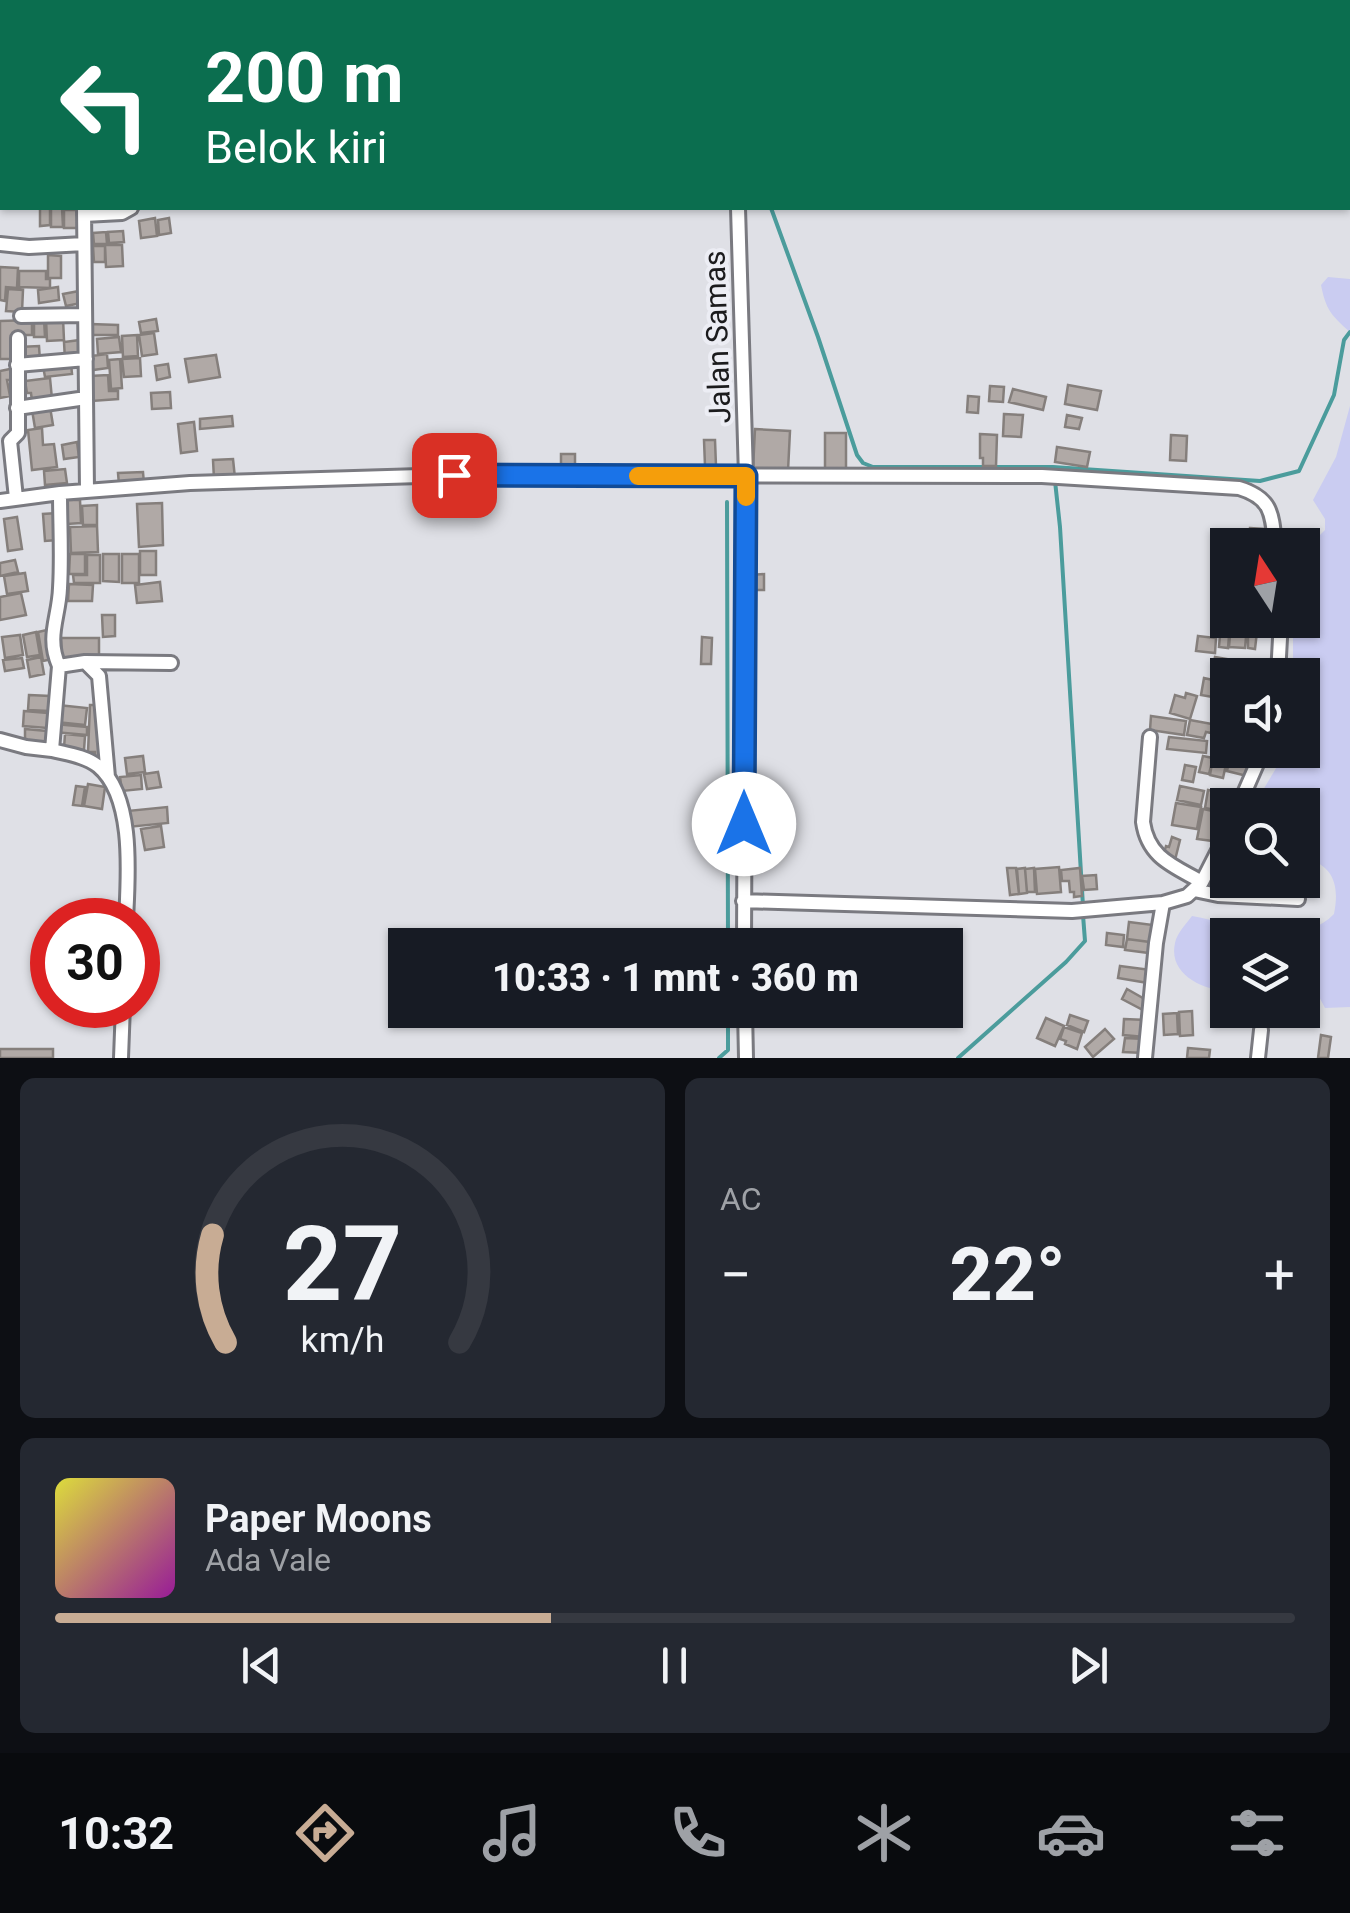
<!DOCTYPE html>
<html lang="id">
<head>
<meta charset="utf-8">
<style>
  body { margin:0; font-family:Roboto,sans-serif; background:#242831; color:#f1f3f6; height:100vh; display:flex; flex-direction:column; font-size:38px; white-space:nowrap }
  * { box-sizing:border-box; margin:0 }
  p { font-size:32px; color:#9ea1a6 }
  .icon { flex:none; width:55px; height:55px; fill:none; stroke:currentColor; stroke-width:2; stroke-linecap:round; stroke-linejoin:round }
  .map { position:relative; height:1058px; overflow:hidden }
  .side { display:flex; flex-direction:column; gap:20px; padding:20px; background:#0d0f14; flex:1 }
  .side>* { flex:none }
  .banner { position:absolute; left:0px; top:0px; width:1350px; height:210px; box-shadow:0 2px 8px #0004; background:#0b6e4f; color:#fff; overflow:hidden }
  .needle { width:65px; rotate:348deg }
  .controls { position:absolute; left:1210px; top:528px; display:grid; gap:20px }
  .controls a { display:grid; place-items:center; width:110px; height:110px; border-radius:0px; background:#171b24; box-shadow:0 2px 8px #0004; font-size:50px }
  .speed { position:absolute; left:30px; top:898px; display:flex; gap:20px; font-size:50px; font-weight:700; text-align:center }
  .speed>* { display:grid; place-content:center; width:130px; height:130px; border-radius:50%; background:#171b24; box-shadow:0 2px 8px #0004; line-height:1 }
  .speed .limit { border:15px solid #d22; background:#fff; color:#111 }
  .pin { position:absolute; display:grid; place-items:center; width:85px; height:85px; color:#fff; margin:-42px; border-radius:20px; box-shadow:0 5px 15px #0006 }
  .me { position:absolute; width:110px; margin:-55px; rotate:0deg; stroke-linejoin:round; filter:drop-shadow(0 0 8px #0008) }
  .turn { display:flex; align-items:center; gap:35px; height:210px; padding:0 40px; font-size:45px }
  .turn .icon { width:130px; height:130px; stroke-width:2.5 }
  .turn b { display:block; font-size:70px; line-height:85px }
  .big { font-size:75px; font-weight:800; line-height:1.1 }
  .side .widget { flex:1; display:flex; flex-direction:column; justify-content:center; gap:15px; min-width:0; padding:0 35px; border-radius:15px; background:#242831 }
  .side .dial { align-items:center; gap:0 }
  .dial svg { height:260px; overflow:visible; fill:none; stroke:#363941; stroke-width:7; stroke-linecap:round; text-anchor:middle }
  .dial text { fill:#f1f3f6; stroke:none }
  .song { display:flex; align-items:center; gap:30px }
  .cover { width:120px; height:120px; border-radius:15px; background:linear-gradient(135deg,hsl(60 70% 55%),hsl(300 70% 35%)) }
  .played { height:10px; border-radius:5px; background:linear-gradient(90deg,#c8ac94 40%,#363941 40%) }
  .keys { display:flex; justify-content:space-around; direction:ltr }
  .heat { display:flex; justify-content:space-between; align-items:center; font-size:55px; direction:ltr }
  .side .tiles { flex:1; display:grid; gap:20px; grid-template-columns:1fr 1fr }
  .widget:last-child { grid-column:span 2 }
  .trip { position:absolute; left:388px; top:928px; width:575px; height:100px; border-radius:0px; background:#171b24; box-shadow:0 2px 8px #0004; font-weight:800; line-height:100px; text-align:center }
  .dock { display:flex; height:160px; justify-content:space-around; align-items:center; background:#090b0e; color:#9ea1a6 }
  .dock .icon { width:70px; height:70px }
  .dock .current { color:#c8ac94 }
  .dock b { font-size:45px; color:#f1f3f6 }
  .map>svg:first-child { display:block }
</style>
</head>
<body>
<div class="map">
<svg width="1350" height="1058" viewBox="0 0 1350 1058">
  <rect width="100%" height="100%" fill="#dfe0e6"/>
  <path fill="#caccf1" d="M 1328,277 L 1350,279 L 1350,332 C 1331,315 1326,310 1321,285 Z
    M 1350,406 L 1350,1007 L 1325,1008 L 1316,991 L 1303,988 L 1302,935 L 1228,935 L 1227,992 C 1203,989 1168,975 1175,943 C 1177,933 1186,924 1192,916 C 1236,924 1298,951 1334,914 C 1340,884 1333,865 1303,857 L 1302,805 L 1254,805 L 1278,765 L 1282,750 L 1302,750 L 1302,675 L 1293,675 L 1293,620 L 1302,620 L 1303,569 L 1308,542 L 1317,538 L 1325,530 L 1325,519 L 1313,500 L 1336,457 Z"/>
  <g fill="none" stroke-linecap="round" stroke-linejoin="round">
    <path stroke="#4b9c9c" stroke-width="4" d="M 746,0 L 746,2
      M 1117,0 L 1120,2
      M 253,2 L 257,0
      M 771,208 L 818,337 L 857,455 L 863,463 L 873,467 L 1053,467 L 1260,481 L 1299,471 L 1334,395 L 1344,340 L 1350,332
      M 1055,481 L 1060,527 L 1083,906
      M 727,502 L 728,945
      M 719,1058 L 728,1050 L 728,1010
      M 958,1058 L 1066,962 L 1085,941 L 1083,915"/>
  </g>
  <path fill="#b0a9a6" stroke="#857f7c" stroke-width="2.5" d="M 40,208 L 50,208 L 50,225 L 40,226 Z
    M 51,208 L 62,208 L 63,227 L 51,227 Z
    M 64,210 L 80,210 L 80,228 L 64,228 Z
    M 155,218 L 157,236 L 141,238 L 139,221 Z
    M 169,218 L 171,233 L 159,235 L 158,220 Z
    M 123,231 L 124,242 L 109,243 L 108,232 Z
    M 106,232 L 107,244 L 94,244 L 93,233 Z
    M 105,245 L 122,245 L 123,266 L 106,267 Z
    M 93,246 L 105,246 L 105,262 L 94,262 Z
    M 48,255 L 61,256 L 61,278 L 48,278 Z
    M 0,267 L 18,268 L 17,288 L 6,287 L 5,301 L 0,300 Z
    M 19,271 L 46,271 L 46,279 L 50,279 L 50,288 L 19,287 Z
    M 58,287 L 59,300 L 39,303 L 38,290 Z
    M 8,289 L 23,290 L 22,312 L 6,311 Z
    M 79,291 L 81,303 L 66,306 L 63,294 Z
    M 63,318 L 64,340 L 47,341 L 46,319 Z
    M 44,319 L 45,337 L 34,337 L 34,320 Z
    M 156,319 L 158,331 L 141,333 L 139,322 Z
    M 32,320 L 32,335 L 15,335 L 15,359 L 0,359 L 0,321 Z
    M 90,324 L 118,325 L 118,335 L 89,335 Z
    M 154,333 L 157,354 L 142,356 L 139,335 Z
    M 137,335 L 138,356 L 123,357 L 122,336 Z
    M 119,337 L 121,352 L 98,354 L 97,339 Z
    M 80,340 L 82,358 L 65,360 L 64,342 Z
    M 39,346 L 40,361 L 20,362 L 19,347 Z
    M 107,354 L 108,368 L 93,370 L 91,356 Z
    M 216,355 L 220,377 L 189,382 L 185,359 Z
    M 140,358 L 141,376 L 124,377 L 122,359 Z
    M 120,359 L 122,388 L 111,389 L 109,360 Z
    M 71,363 L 72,374 L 45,377 L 43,366 Z
    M 168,364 L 170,377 L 157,380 L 155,366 Z
    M 10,369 L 12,380 L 7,380 L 10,396 L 0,398 L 0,371 Z
    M 108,375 L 109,391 L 118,391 L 118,399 L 92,401 L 90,376 Z
    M 50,378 L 52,399 L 32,401 L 31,393 L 27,393 L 25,381 Z
    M 1068,385 L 1101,391 L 1097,410 L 1065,404 Z
    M 990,386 L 1004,387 L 1003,402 L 989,401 Z
    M 1013,389 L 1046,397 L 1043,410 L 1009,402 Z
    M 170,392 L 171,408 L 152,409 L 151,393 Z
    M 968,396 L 979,397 L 978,413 L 967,412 Z
    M 50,407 L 53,425 L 35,428 L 32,410 Z
    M 1004,414 L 1023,415 L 1021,437 L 1003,436 Z
    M 1067,415 L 1082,418 L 1079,429 L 1065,427 Z
    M 232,416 L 233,426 L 200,429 L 200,419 Z
    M 194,422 L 197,451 L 181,453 L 178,424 Z
    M 42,428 L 43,445 L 54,444 L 57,467 L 32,470 L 28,430 Z
    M 755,429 L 790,431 L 788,471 L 753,469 Z
    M 825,433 L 846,433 L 846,469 L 825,469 Z
    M 980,434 L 997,435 L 996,466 L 983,466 L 983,458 L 980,458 Z
    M 1171,435 L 1187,436 L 1186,461 L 1170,460 Z
    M 704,440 L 715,440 L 716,466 L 705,466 Z
    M 77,442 L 79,457 L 64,459 L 62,445 Z
    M 1057,447 L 1090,452 L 1087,467 L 1055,462 Z
    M 561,454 L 575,454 L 575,468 L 561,468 Z
    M 233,459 L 235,478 L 214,479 L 213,460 Z
    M 65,469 L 67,483 L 45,485 L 44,471 Z
    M 143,472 L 144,484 L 119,485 L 118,473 Z
    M 66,500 L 80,500 L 81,523 L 67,524 Z
    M 162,503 L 163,545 L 139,547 L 137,504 Z
    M 97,505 L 97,525 L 83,525 L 82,506 Z
    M 57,513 L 58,540 L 45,541 L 43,514 Z
    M 17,517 L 22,549 L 8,551 L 4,519 Z
    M 97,526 L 98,552 L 71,553 L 70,527 Z
    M 1250,528 L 1264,529 L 1263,543 L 1249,542 Z
    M 140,551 L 156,551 L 156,575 L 140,575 Z
    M 70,554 L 85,554 L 85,574 L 69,574 Z
    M 103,554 L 119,554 L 119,582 L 103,581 Z
    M 122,554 L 139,554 L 139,583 L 122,583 Z
    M 87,555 L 100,555 L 100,583 L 74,583 L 73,575 L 87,575 Z
    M 15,560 L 18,572 L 0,576 L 0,563 Z
    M 25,573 L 28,591 L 7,594 L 4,576 Z
    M 764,574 L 764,590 L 750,590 L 750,575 Z
    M 160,582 L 162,601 L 137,603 L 135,585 Z
    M 69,584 L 93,585 L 92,601 L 68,601 Z
    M 21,593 L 26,615 L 0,620 L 0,597 Z
    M 102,615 L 115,615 L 115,636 L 103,637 Z
    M 1221,623 L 1230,624 L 1228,648 L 1219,647 Z
    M 1248,623 L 1258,623 L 1255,649 L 1248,648 Z
    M 1231,624 L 1247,626 L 1245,648 L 1229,647 Z
    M 47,630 L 52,659 L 43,661 L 38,632 Z
    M 36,632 L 40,655 L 27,657 L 23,635 Z
    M 20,635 L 23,655 L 5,658 L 2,637 Z
    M 1198,636 L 1216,638 L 1215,653 L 1196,651 Z
    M 702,637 L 712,638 L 711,664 L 701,664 Z
    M 61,638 L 99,638 L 99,657 L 62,658 Z
    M 41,657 L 44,674 L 30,677 L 27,660 Z
    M 1215,657 L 1238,661 L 1236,675 L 1212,672 Z
    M 22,658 L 24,668 L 5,671 L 3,660 Z
    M 1204,678 L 1217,681 L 1213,697 L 1201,695 Z
    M 1186,693 L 1197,696 L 1190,719 L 1170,713 L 1175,695 L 1185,698 Z
    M 29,695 L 50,696 L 49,711 L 28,710 Z
    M 58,705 L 87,708 L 85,725 L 56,722 Z
    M 90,705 L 102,705 L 100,757 L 95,757 L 95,752 L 88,752 Z
    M 24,711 L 48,713 L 47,728 L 23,726 Z
    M 1151,716 L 1186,721 L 1184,735 L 1150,730 Z
    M 1190,720 L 1212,724 L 1211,733 L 1206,732 L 1204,738 L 1187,735 Z
    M 55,724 L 87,727 L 87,735 L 54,732 Z
    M 1218,727 L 1227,729 L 1225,737 L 1228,737 L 1228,751 L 1214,748 Z
    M 25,729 L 47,731 L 47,743 L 25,742 Z
    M 65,734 L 85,736 L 84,750 L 64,748 Z
    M 1169,737 L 1207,741 L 1206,753 L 1167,749 Z
    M 1232,750 L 1257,750 L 1255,761 L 1231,756 Z
    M 1214,752 L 1228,755 L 1223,778 L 1210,775 Z
    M 143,756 L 145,772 L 127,774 L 125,758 Z
    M 1203,756 L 1213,758 L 1209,774 L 1199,772 Z
    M 1230,758 L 1250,763 L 1247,776 L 1227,771 Z
    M 1185,765 L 1196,767 L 1193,782 L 1182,780 Z
    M 158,772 L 161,787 L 147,789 L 144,774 Z
    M 141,775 L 142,789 L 122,791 L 120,777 Z
    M 88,784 L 105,787 L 102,809 L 84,806 Z
    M 76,786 L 85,787 L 82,806 L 73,805 Z
    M 1180,786 L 1204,791 L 1201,805 L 1177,800 Z
    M 1208,790 L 1224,793 L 1220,811 L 1205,808 Z
    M 1176,803 L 1201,807 L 1197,829 L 1172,825 Z
    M 167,807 L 168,823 L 128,827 L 127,811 Z
    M 1203,809 L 1218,812 L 1213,841 L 1197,839 Z
    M 161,826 L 164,847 L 145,850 L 141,829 Z
    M 1172,837 L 1180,840 L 1175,860 L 1167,858 L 1168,854 L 1164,853 L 1166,846 L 1169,847 Z
    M 1059,867 L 1061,892 L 1037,894 L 1035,869 Z
    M 1007,868 L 1016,868 L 1019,894 L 1010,895 Z
    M 1025,868 L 1027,893 L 1019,894 L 1017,869 Z
    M 1034,868 L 1035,892 L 1027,892 L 1025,869 Z
    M 1080,868 L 1082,896 L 1074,897 L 1074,892 L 1070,892 L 1069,881 L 1062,881 L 1061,870 Z
    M 1096,875 L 1097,889 L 1084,890 L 1082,876 Z
    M 1129,922 L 1153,925 L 1150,942 L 1127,939 Z
    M 1107,933 L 1124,935 L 1123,947 L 1106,945 Z
    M 1127,939 L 1150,942 L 1149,953 L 1125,950 Z
    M 1120,966 L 1151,970 L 1148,983 L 1118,978 Z
    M 1127,989 L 1148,1001 L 1143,1010 L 1122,999 Z
    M 1192,1011 L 1193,1035 L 1180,1036 L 1179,1012 Z
    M 1177,1013 L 1178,1034 L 1164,1035 L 1163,1014 Z
    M 1070,1015 L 1088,1021 L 1084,1032 L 1067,1025 Z
    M 1046,1018 L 1064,1026 L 1055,1046 L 1037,1038 Z
    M 1124,1019 L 1146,1020 L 1145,1037 L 1123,1035 Z
    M 1064,1027 L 1082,1033 L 1077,1049 L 1065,1044 L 1066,1041 L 1060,1039 Z
    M 1105,1029 L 1114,1039 L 1093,1057 L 1085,1047 Z
    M 1321,1035 L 1331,1037 L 1328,1058 L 1318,1058 Z
    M 1125,1038 L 1145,1039 L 1144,1053 L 1123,1052 Z
    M 1188,1048 L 1210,1050 L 1209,1058 L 1187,1058 Z
    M 0,1049 L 53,1049 L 53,1058 L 0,1058 Z"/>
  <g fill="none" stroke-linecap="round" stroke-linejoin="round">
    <g stroke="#7a7a80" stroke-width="18">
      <path id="street" d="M 115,0 L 115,1
        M 737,2 L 737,0
        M 84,208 L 87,490
        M 738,208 L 746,476 L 744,945
        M 84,215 L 122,213 L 131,208
        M 0,244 L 29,247 L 84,244
        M 21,316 L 85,315
        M 17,365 L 86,359
        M 17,408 L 86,398
        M 60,493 C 60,524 62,556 60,588 C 59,618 46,636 59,666 L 52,750 C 68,754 85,756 98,766 C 135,797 128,877 126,920
        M 16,498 L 10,441 L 18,433 L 18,338
        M 0,501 L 60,493 L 190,483 L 454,475 L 1042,476 L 1239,488 C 1272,498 1272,514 1275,545
        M 85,662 L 99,676 L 108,777
        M 59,666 L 85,662 L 171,663
        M 1278,675 L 1281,620
        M 1150,737 L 1143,822 C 1148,858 1174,866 1202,882
        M 0,740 L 26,747 L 52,750
        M 1239,805 L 1263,750
        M 1194,890 L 1218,895 L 1298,899
        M 743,901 L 1072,911 L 1163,903 L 1187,896 L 1202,882 L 1228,831
        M 745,1010 L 746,1058
        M 121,1058 L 123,1005
        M 1145,1058 L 1156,943 L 1163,903
        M 1258,1058 L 1261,1030"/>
    </g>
    <use href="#street" stroke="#fff" stroke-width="12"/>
  </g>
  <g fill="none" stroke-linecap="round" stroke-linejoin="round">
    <g stroke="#114b97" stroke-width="25">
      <path id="route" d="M 454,475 L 746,476 L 744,824"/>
    </g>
    <use href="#route" stroke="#1a73e8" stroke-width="18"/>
    <path stroke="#f59e0b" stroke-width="18" d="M 638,476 L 746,476 L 746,497"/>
  </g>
  <g text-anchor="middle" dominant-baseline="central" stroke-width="8" stroke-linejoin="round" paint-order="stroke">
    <g font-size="30" fill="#1b1b1d" stroke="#ecedf4">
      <text transform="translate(717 337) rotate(-92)">Jalan Samas</text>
    </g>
  </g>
</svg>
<div class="controls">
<a><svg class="needle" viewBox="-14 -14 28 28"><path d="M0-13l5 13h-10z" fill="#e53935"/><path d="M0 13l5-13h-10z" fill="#9ea1a6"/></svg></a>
<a><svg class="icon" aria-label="sound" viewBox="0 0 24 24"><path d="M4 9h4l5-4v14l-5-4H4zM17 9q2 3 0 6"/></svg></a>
<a><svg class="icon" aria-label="search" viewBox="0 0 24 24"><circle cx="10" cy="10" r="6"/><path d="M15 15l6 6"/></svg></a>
<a><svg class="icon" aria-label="layers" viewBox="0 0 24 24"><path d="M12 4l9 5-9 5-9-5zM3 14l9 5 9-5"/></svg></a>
</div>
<div class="speed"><div class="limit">30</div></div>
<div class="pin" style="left:454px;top:475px;background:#d93025"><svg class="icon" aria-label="arrive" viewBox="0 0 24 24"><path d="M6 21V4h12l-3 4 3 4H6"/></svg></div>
<svg class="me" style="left:744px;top:824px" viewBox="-20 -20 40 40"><circle r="19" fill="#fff"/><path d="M0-13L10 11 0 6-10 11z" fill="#1a73e8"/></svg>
<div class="trip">10:33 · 1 mnt · 360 m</div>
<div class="banner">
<div class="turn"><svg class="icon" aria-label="left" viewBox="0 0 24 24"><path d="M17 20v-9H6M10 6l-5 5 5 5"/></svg><div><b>200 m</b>Belok kiri</div></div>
</div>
</div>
<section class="side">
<div class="tiles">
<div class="widget dial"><svg viewBox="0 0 100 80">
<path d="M14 69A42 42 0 1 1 86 69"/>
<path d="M14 69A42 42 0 0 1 10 36" stroke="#c8ac94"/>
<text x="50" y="56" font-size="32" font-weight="700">27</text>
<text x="50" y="72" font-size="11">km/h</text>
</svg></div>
<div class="widget"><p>AC</p>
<div class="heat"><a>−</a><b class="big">22°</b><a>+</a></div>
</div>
<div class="widget">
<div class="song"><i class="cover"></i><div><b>Paper Moons</b><p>Ada Vale</p></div></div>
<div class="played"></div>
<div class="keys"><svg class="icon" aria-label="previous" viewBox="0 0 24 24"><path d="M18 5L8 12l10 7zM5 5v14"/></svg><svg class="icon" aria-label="pause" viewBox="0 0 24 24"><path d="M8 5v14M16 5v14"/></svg><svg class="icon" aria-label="next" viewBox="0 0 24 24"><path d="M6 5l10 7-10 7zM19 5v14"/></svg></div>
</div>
</div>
</section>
<nav class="dock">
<b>10:32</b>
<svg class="icon current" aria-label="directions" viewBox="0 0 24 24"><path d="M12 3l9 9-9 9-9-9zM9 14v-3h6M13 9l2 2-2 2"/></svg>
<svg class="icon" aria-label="music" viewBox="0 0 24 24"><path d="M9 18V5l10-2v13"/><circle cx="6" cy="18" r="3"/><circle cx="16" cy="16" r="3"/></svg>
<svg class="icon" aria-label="phone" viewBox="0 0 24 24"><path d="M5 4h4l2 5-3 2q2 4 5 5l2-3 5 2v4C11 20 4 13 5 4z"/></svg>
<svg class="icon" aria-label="climate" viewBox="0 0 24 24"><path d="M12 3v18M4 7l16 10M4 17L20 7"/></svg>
<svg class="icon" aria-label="car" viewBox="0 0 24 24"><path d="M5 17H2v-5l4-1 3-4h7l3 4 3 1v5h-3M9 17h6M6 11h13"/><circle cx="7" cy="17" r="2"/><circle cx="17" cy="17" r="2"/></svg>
<svg class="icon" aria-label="filters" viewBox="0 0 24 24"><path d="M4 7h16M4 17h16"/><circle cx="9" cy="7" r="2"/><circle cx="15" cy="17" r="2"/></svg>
</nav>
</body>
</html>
